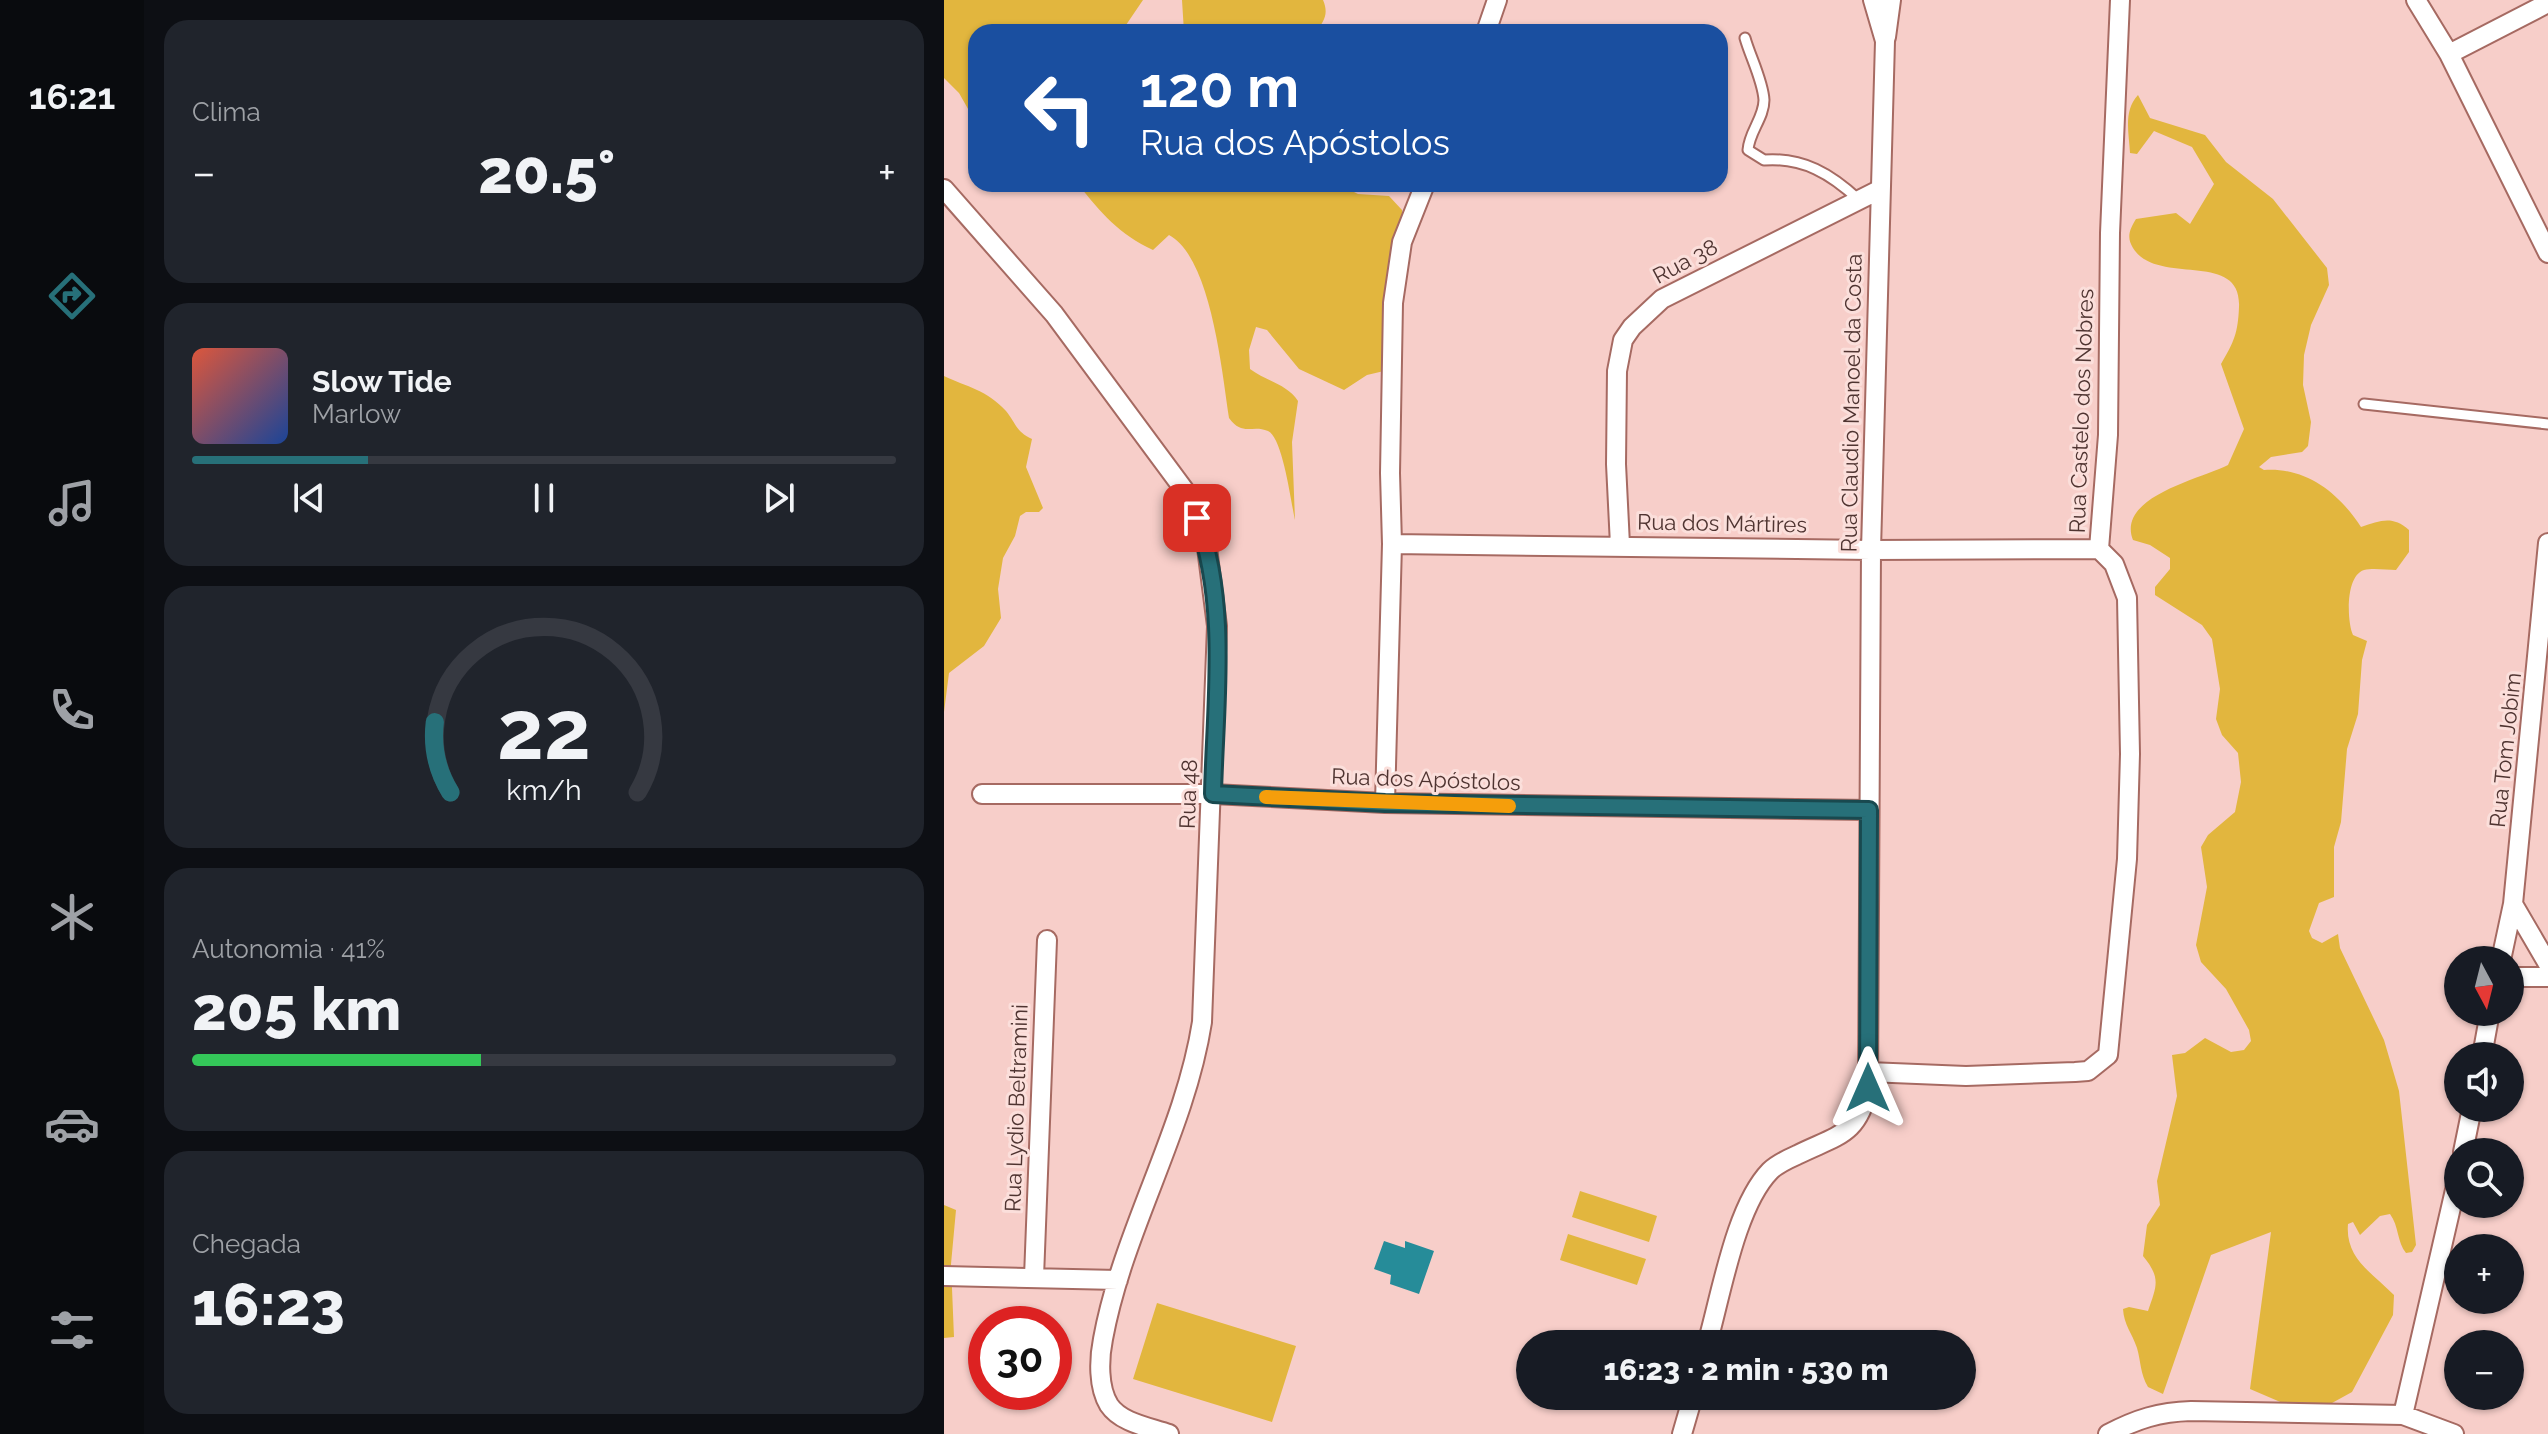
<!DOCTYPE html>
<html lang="pt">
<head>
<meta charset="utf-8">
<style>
  body { margin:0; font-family:Raleway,sans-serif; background:#20242c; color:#f1f3f6; height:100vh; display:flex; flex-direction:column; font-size:30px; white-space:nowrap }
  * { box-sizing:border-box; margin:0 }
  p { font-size:26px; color:#9ea1a6 }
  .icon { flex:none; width:44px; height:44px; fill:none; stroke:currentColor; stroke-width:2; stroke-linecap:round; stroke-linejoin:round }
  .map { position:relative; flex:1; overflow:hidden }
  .panel { display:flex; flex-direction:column; gap:20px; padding:20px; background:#0d0f14; width:800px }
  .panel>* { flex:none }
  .banner { position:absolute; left:24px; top:24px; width:760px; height:168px; border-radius:24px; box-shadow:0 2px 6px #0004; background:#1a4fa0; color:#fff; overflow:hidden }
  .needle { width:52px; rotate:173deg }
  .buttons { position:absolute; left:1500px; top:946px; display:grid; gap:16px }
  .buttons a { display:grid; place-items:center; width:80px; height:80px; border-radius:50%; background:#171b24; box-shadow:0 2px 6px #0004; font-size:40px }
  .speed { position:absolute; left:24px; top:1306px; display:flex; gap:16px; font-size:40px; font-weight:700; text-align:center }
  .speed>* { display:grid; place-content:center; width:104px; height:104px; border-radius:50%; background:#171b24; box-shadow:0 2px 6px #0004; line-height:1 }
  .speed .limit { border:12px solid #d22; background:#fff; color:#111 }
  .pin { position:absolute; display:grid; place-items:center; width:68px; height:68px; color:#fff; margin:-34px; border-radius:16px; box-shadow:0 4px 12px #0006 }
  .me { position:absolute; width:88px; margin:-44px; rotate:0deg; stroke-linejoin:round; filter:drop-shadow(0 0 6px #0008) }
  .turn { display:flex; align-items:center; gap:28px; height:168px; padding:0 40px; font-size:36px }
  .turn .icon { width:104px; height:104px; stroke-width:2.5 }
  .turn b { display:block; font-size:56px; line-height:68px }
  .big { font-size:60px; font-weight:800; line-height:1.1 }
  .panel .widget { flex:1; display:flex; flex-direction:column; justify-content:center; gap:12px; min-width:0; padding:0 28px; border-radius:24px; background:#20242c }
  .panel .dial { align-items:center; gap:0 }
  .dial svg { height:208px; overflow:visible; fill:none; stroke:#363941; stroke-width:7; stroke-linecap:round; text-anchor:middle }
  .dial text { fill:#f1f3f6; stroke:none }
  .song { display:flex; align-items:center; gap:24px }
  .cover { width:96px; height:96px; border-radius:12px; background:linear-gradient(135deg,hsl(10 70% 55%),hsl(220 70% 35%)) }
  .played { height:8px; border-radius:4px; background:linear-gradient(90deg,#277079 25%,#363941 25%) }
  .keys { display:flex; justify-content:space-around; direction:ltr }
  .heat { display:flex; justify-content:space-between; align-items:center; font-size:44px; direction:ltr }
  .charge { height:12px; border-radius:6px; background:linear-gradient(90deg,#34c759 41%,#363941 0) }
  .trip { position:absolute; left:572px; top:1330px; width:460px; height:80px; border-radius:40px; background:#171b24; box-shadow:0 2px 6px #0004; font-weight:800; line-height:80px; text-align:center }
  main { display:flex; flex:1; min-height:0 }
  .tab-bar { display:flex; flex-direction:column; width:144px; justify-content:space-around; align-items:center; background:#090b0e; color:#9ea1a6 }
  .tab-bar .icon { width:56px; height:56px }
  .tab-bar .selected { color:#277079 }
  .tab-bar b { font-size:36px; color:#f1f3f6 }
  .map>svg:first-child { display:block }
</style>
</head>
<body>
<main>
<nav class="tab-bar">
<b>16:21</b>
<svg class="icon selected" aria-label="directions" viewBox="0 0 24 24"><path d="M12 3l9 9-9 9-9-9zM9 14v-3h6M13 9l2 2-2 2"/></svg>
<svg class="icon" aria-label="music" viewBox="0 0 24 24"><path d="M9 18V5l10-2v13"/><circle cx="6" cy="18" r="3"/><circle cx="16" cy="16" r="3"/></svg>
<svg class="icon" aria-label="phone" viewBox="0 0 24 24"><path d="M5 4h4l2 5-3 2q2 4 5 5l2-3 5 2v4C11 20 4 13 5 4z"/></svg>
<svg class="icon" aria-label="climate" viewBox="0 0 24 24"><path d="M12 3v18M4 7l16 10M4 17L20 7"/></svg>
<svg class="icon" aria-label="car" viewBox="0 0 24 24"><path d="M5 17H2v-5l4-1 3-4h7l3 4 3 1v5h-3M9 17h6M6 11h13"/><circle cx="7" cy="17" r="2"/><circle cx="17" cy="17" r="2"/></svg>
<svg class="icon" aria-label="filters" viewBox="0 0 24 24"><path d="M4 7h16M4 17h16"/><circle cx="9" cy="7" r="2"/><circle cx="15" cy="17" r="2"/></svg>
</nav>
<section class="panel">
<div class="widget"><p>Clima</p>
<div class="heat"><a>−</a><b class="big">20.5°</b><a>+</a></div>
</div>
<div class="widget">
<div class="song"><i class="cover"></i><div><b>Slow Tide</b><p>Marlow</p></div></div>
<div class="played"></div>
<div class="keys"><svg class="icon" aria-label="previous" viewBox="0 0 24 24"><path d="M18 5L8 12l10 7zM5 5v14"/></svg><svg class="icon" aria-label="pause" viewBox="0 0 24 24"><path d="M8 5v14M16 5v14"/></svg><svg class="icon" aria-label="next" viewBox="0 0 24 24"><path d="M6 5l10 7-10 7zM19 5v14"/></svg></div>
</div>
<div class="widget dial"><svg viewBox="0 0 100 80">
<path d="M14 69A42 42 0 1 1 86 69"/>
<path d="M14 69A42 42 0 0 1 8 42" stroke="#277079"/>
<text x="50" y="56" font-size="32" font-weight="700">22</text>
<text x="50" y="72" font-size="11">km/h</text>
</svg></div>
<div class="widget"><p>Autonomia · 41%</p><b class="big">205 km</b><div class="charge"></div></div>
<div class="widget"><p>Chegada</p><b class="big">16:23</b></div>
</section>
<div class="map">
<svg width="1604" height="1434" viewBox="0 0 1604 1434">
  <rect width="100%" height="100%" fill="#f7cec9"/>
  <path fill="#e2b63e" d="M 0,0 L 199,0 L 182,25 L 171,32 L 32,32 L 32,123 L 15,93 L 0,78 Z
    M 238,0 L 379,0 C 385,14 380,21 372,32 L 240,32 Z
    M 1194,95 L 1206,118 L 1261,135 L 1282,162 L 1329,199 L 1383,268 L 1385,285 L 1367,325 L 1360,355 L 1359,385 L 1367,422 L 1364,446 L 1358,452 L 1327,457 L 1315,467 L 1320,470 C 1362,467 1395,493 1417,527 C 1436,521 1448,515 1465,530 L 1465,552 L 1452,570 C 1443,570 1429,568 1420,570 C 1401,576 1403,622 1409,635 L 1423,641 L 1418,660 L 1414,714 L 1403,749 L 1397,822 L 1390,847 L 1390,897 L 1375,903 L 1365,931 L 1368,938 L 1378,943 L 1394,934 L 1396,948 L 1440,1040 L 1455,1091 L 1472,1245 L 1468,1252 L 1462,1253 C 1453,1242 1455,1226 1446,1214 L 1436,1216 L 1416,1235 L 1409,1222 L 1404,1224 C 1401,1258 1427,1272 1450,1295 L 1449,1315 L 1408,1392 L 1388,1403 L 1341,1404 L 1306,1389 L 1327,1232 L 1267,1255 L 1219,1394 L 1204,1387 C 1196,1373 1197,1362 1193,1348 C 1188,1333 1180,1325 1179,1309 L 1185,1307 L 1204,1311 C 1213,1285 1217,1278 1199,1256 L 1203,1225 L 1216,1205 L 1213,1181 L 1233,1096 L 1228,1055 L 1241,1053 L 1261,1038 L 1287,1052 L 1300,1050 L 1307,1041 L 1305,1030 L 1282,989 L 1257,962 L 1252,945 L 1263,887 L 1257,847 L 1264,835 L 1291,812 L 1297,782 L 1294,753 L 1278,735 L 1272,719 L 1276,689 L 1268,639 L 1258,625 L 1211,595 L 1211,587 L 1226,569 L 1226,558 L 1206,545 L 1189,540 C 1172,497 1256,479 1284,465 L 1300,429 L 1277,364 C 1290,342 1294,333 1295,307 C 1298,249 1213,287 1189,248 C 1182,237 1186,229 1192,219 L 1232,213 L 1246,224 L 1270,184 L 1248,147 L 1210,131 L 1193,154 L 1186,153 C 1185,133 1179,111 1194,95 Z
    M 134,184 L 394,184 L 414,194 L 445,196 L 458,210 L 460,238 L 440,371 L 423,375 L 400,390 L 355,369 L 323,330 L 312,327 L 305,350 L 306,369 C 322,381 343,384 354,401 L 348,442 L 351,520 C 347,503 339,438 324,431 C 308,424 299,437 285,418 C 278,372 267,257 225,235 L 209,250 C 176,235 156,212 134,184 Z
    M 0,376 C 23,387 43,390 62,411 C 72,423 72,432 88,439 L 82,467 L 99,508 L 95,512 L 82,512 L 76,516 L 71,536 L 59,558 L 54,589 L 57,618 L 40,646 L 5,673 L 0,712 Z
    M 636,1191 L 713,1216 L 705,1242 L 628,1217 Z
    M 0,1205 L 12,1210 L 7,1264 L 10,1337 L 0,1338 Z
    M 624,1234 L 702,1259 L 693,1285 L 616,1260 Z
    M 213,1303 L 352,1346 L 328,1422 L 189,1379 Z"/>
  <path fill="#268c99" d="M 440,1241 L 461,1248 L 461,1241 L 490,1251 L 475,1294 L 446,1284 L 447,1275 L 430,1269 Z"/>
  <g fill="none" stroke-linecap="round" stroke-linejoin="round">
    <g stroke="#a66a62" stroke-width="13">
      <path id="lane" d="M 801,38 C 806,56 819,81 820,100 C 820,118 805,132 804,150 L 820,160 C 859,157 887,174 915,200
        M 1420,404 L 1604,424"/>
    </g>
    <g stroke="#a66a62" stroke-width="22">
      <path id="street" d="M 1472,0 L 1505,54 L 1604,253
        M 542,32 L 553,0
        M 942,37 L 947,0
        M 1505,54 L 1604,3
        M 0,189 L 110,314 L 244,495 L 262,540 L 273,626 L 258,1022 C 241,1131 179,1230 159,1339 C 155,1359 154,1387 165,1405 C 177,1423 205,1427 225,1434
        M 448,544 L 927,550 L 1155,549
        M 676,545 L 672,464 L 673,371 L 679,340 L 688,327 L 718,299 L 935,190
        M 38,794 L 269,794 L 441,803 L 925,810
        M 441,803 L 448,544 L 446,473 L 449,303 L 458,242 L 481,184
        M 1569,904 L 1604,964
        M 1557,960 L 1569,904 L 1604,543
        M 1566,977 L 1604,977
        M 1538,1056 L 1546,1012
        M 924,1072 L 1022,1076 L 1131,1072 L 1144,1071 L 1164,1055 L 1183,859 L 1186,754 L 1183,598 L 1170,564 L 1155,549 L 1164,435 L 1166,233 L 1176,0
        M 1519,1152 L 1528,1108
        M 0,1276 L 174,1280
        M 90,1277 L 103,940
        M 763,1344 C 777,1296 791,1207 826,1171 C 833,1164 844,1159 853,1155 C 893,1135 914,1136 924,1088 L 927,550 L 941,41 L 929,0
        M 1459,1415 L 1514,1177
        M 738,1434 L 749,1396
        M 1164,1434 C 1193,1419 1215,1412 1247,1411 L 1459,1415 L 1510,1434"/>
    </g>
    <use href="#lane" stroke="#fff" stroke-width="9"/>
    <use href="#street" stroke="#fff" stroke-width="18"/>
  </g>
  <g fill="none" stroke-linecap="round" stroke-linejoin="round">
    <g stroke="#19494f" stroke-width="20">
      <path id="route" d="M 253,518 C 285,605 271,704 269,794 L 441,803 L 925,810 L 924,1088"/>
    </g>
    <use href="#route" stroke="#277079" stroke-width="14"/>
    <path stroke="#f59e0b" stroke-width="14" d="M 322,797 L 565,806"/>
  </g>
  <g text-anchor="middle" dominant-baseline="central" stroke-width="6" stroke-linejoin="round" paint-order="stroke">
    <g font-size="22" fill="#4f3431" stroke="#fbdfdb">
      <text transform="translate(741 261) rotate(-28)">Rua 38</text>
      <text transform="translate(907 403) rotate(-89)">Rua Claudio Manoel da Costa</text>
      <text transform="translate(1137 411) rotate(-88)">Rua Castelo dos Nobres</text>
      <text transform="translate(778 523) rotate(1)">Rua dos Mártires</text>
      <text transform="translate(1561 750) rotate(-84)">Rua Tom Jobim</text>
      <text transform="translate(482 779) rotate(2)">Rua dos Apóstolos</text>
      <text transform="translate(244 794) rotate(-88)">Rua 48</text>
      <text transform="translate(72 1108) rotate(-88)">Rua Lydio Beltramini</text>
    </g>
  </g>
</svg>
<div class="buttons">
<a><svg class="needle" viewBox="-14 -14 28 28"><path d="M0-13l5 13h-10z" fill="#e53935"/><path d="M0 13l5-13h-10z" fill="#9ea1a6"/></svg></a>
<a><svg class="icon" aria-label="sound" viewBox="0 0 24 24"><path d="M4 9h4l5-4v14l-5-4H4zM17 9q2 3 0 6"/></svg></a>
<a><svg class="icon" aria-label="search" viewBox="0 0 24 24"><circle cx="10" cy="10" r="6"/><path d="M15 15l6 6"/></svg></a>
<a>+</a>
<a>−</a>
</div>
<div class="speed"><div class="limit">30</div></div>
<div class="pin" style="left:253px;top:518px;background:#d93025"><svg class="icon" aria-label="arrive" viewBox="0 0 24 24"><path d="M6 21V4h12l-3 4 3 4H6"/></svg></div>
<svg class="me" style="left:924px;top:1088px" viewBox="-20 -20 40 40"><path d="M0-17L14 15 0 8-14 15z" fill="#277079" stroke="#fff" stroke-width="4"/></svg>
<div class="trip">16:23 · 2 min · 530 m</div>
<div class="banner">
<div class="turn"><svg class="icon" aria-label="left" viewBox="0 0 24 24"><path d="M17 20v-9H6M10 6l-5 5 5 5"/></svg><div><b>120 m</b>Rua dos Apóstolos</div></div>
</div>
</div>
</main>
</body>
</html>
